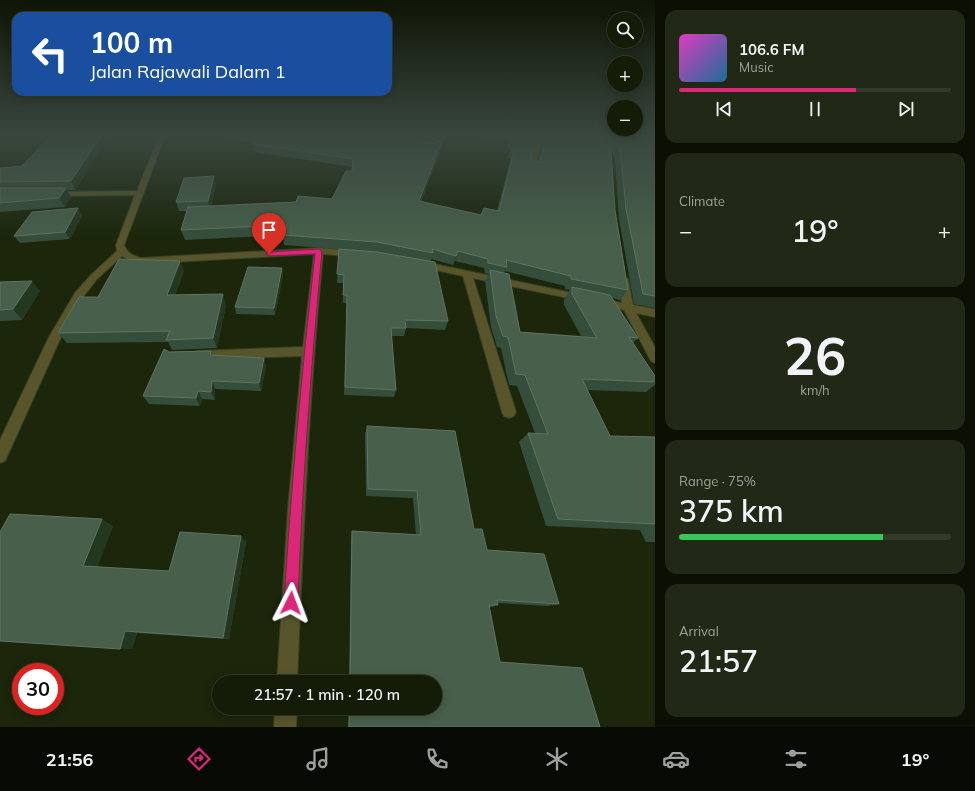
<!DOCTYPE html>
<html lang="en">
<head>
<meta charset="utf-8">
<style>
  body { margin:0; font-family:Mulish,sans-serif; background:#212916; color:#f1f3f6; height:100vh; display:flex; flex-direction:column; font-size:15px; white-space:nowrap }
  * { box-sizing:border-box; margin:0 }
  p { font-size:13px; color:#9da19c }
  .icon { flex:none; width:22px; height:22px; fill:none; stroke:currentColor; stroke-width:2; stroke-linecap:round; stroke-linejoin:round }
  .map { position:relative; flex:1; overflow:hidden }
  .drawer { display:flex; flex-direction:column; gap:10px; padding:10px; background:#0b0f04; width:320px }
  .drawer>* { flex:none }
  .banner { position:absolute; left:12px; top:12px; width:380px; height:84px; border-radius:12px; box-shadow:0 2px 10px #0003,0 0 0 1px #333a29; background:#1a4fa0; color:#fff; overflow:hidden }
  .controls { position:absolute; left:607px; top:12px; display:grid; gap:8px }
  .controls a { display:grid; place-items:center; width:36px; height:36px; border-radius:50%; background:#141c08; box-shadow:0 2px 10px #0003,0 0 0 1px #333a29; font-size:20px }
  .speed { position:absolute; left:12px; top:663px; display:flex; gap:8px; font-size:20px; font-weight:700; text-align:center }
  .speed>* { display:grid; place-content:center; width:52px; height:52px; border-radius:50%; background:#141c08; box-shadow:0 2px 10px #0003,0 0 0 1px #333a29; line-height:1 }
  .speed .limit { border:6px solid #d22; background:#fff; color:#111 }
  .pin { position:absolute; display:grid; place-items:center; width:34px; height:34px; color:#fff; margin:-41px -17px; border-radius:50% 50% 50% 0; rotate:-45deg; box-shadow:0 0 4px #0007 }
  .pin .icon { rotate:45deg }
  .me { position:absolute; width:44px; margin:-22px; rotate:3deg; stroke-linejoin:round; filter:drop-shadow(0 0 3px #0008) }
  .turn { display:flex; align-items:center; gap:14px; height:84px; padding:0 12px; font-size:18px }
  .turn .icon { width:52px; height:52px; stroke-width:2.5 }
  .turn b { display:block; font-size:28px; line-height:34px }
  .big { font-size:30px; font-weight:600; line-height:1.1 }
  .drawer .widget { flex:1; display:flex; flex-direction:column; justify-content:center; gap:6px; min-width:0; padding:0 14px; border-radius:12px; background:#212916 }
  .drawer .dial { align-items:center; gap:0 }
  .dial b { font-size:52px; line-height:1 }
  .song { display:flex; align-items:center; gap:12px }
  .cover { width:48px; height:48px; border-radius:6px; background:linear-gradient(135deg,hsl(310 70% 55%),hsl(200 70% 35%)) }
  .played { height:4px; border-radius:2px; background:linear-gradient(90deg,#db2777 65%,#333a29 65%) }
  .keys { display:flex; justify-content:space-around; direction:ltr }
  .heat { display:flex; justify-content:space-between; align-items:center; font-size:22px; direction:ltr }
  .charge { height:6px; border-radius:3px; background:linear-gradient(90deg,#34c759 75%,#333a29 0) }
  .trip { position:absolute; left:212px; top:675px; width:230px; height:40px; border-radius:20px; background:#141c08; box-shadow:0 2px 10px #0003,0 0 0 1px #333a29; font-weight:600; line-height:40px; text-align:center }
  .dock { display:flex; height:64px; justify-content:space-around; align-items:center; background:#080b03; color:#9da19c }
  .dock .icon { width:28px; height:28px }
  .dock .active { color:#db2777 }
  .dock b { font-size:18px; color:#f1f3f6 }
  main { display:flex; flex:1; min-height:0 }
  .map>svg:first-child { display:block }
</style>
</head>
<body>
<main>
<div class="map">
<svg width="655" height="727" viewBox="0 0 655 727">
  <rect width="100%" height="100%" fill="#1b260b"/>
  <g fill="none" stroke-linecap="round" stroke-linejoin="round">
    <g stroke="#364127" stroke-width="2">
      <path id="minor" d="M 159,136 L 165,136 L 124,245 C 127,253 133,256 141,258 L 319,248 L 354,251 L 359,254 L 354,257 L 323,254 C 309,397 303,539 297,682 L 277,682 L 288,508 L 302,356 L 198,359 L 194,358 L 192,355 L 194,352 L 198,351 L 303,347 L 314,254 L 140,264 L 122,256 L 97,279 L 83,297 L 61,337 L 5,461 L 0,463 L 0,440 L 49,337 L 75,293 L 91,275 L 117,251 L 116,245 L 135,195 L 53,196 L 49,194 L 53,192 L 137,191 Z
        M 420,136 L 440,139 L 439,148 L 425,150 L 425,148 L 433,146 L 435,141 Z
        M 538,136 L 544,136 L 535,168 L 532,170 L 529,168 Z
        M 420,261 L 582,295 L 587,298 L 582,301 L 473,278 L 516,412 L 514,416 L 509,418 L 504,416 L 502,412 L 463,276 L 417,266 L 417,262 Z
        M 623,276 L 628,279 L 633,305 L 655,309 L 655,317 L 636,313 L 655,347 L 655,363 L 651,361 L 624,310 L 598,304 L 597,302 L 602,299 L 622,303 L 618,279 Z
        M 275,708 L 297,708 L 296,727 L 274,727 Z"/>
    </g>
    <use href="#minor" fill="#59552b" fill-rule="evenodd"/>
  </g>
  <path fill="#354e3b" fill-rule="evenodd" d="M 0,136 L 110,136 L 75,190 L 67,190 L 71,197 L 65,207 L 0,212 L 0,168 L 22,166 L 50,136 Z
    M 231,136 L 446,136 L 421,202 L 481,215 L 497,211 L 511,158 L 508,158 L 511,149 L 507,149 L 509,141 L 476,136 L 537,136 L 531,159 L 535,162 L 538,161 L 545,136 L 655,136 L 655,308 L 634,304 L 619,219 L 615,158 L 611,151 L 615,210 L 628,290 L 620,300 L 612,298 L 638,338 L 633,343 L 655,376 L 655,385 L 646,392 L 587,390 L 610,436 L 655,437 L 655,542 L 646,542 L 640,530 L 546,526 L 519,442 L 528,433 L 535,433 L 517,386 L 509,385 L 501,348 L 497,347 L 491,327 L 485,281 L 489,274 L 485,273 L 484,268 L 455,261 L 453,265 L 431,259 L 431,262 L 448,321 L 445,330 L 406,328 L 404,336 L 391,336 L 396,390 L 394,397 L 344,395 L 347,303 L 343,303 L 343,283 L 337,283 L 339,249 L 284,245 L 283,235 L 185,240 L 181,230 L 187,211 L 179,211 L 176,202 L 216,185 L 211,206 L 296,202 L 332,199 L 352,171 L 353,167 L 254,152 L 253,143 L 232,140 ZM 432,136 L 439,137 L 440,141 L 431,144 ZM 351,250 L 376,252 L 401,256 ZM 505,271 L 565,286 L 565,289 L 570,290 L 564,299 L 564,305 L 581,336 L 520,332 L 504,273 Z
    M 78,208 L 82,216 L 70,239 L 20,243 L 14,236 Z
    M 282,268 L 283,275 L 275,315 L 236,314 L 235,307 Z
    M 184,271 L 175,295 L 226,305 L 217,348 L 172,350 L 168,342 L 67,343 L 58,333 Z
    M 0,282 L 40,291 L 22,320 L 0,321 Z
    M 211,351 L 213,356 L 264,358 L 266,367 L 261,391 L 215,389 L 215,400 L 202,399 L 200,406 L 149,404 L 143,396 L 169,352 Z
    M 367,426 L 474,529 L 487,550 L 559,604 L 548,606 L 497,603 L 498,605 L 489,608 L 500,662 L 600,727 L 348,727 L 348,708 L 435,708 L 435,682 L 349,682 L 351,536 L 352,531 L 416,535 L 413,498 L 366,496 L 365,434 Z
    M 113,526 L 97,567 L 169,571 L 246,542 L 229,639 L 137,633 L 132,649 L 0,641 Z"/>
  <path fill="#233721" d="M 101,136 L 110,136 L 75,190 L 71,181 Z
    M 444,136 L 446,136 L 417,211 L 419,201 Z
    M 214,176 L 216,185 L 210,210 L 208,201 Z
    M 66,188 L 71,197 L 65,207 L 59,198 Z
    M 78,208 L 82,216 L 70,239 L 65,232 Z
    M 458,251 L 455,261 L 453,265 L 456,256 Z
    M 180,261 L 184,271 L 171,306 L 167,295 Z
    M 282,268 L 283,275 L 275,315 L 274,308 Z
    M 32,281 L 40,291 L 22,320 L 13,309 Z
    M 223,294 L 226,305 L 217,348 L 213,338 Z
    M 264,358 L 266,367 L 261,391 L 259,383 Z
    M 212,381 L 215,389 L 215,400 L 211,392 Z
    M 198,391 L 202,399 L 200,406 L 196,398 Z
    M 102,519 L 113,526 L 96,571 L 83,566 Z
    M 241,536 L 246,542 L 229,639 L 223,638 Z
    M 125,631 L 137,633 L 132,649 L 120,649 Z"/>
  <path fill="#475f4b" stroke="#5f7461" d="M 50,136 L 101,136 L 71,181 L 0,182 L 0,168 L 22,166 Z
    M 258,136 L 388,136 L 431,144 L 442,140 L 442,136 L 444,136 L 419,201 L 481,215 L 484,208 L 499,211 L 514,150 L 511,149 L 514,141 L 510,140 L 511,136 L 537,136 L 531,159 L 535,162 L 540,161 L 547,136 L 589,136 L 610,148 L 611,151 L 615,210 L 628,290 L 571,279 L 571,276 L 506,260 L 507,267 L 488,263 L 488,259 L 458,251 L 456,256 L 432,249 L 433,253 L 377,242 L 283,235 L 287,225 L 181,230 L 188,207 L 296,202 L 298,196 L 332,199 L 346,171 L 352,171 L 353,159 L 253,144 L 262,136 Z
    M 423,136 L 432,136 L 432,137 Z
    M 603,136 L 655,136 L 655,296 L 643,294 L 626,209 L 620,150 L 616,143 Z
    M 214,176 L 208,201 L 176,202 L 184,178 Z
    M 0,188 L 66,188 L 59,198 L 0,203 Z
    M 78,208 L 65,232 L 14,236 L 32,212 Z
    M 339,249 L 377,252 L 435,262 L 448,321 L 405,320 L 406,328 L 391,328 L 396,390 L 345,387 L 347,295 L 343,295 L 344,275 L 337,274 Z
    M 119,259 L 180,261 L 167,295 L 223,294 L 213,338 L 166,340 L 170,331 L 58,333 L 79,297 L 98,297 Z
    M 248,267 L 282,268 L 274,308 L 235,307 Z
    M 490,270 L 509,274 L 520,332 L 597,338 L 572,294 L 572,287 L 610,295 L 638,338 L 629,337 L 655,376 L 655,382 L 582,379 L 610,436 L 655,437 L 655,524 L 558,519 L 528,433 L 548,434 L 525,375 L 516,374 L 508,337 L 503,336 L 496,316 Z
    M 32,281 L 13,309 L 0,310 L 0,282 Z
    M 164,349 L 169,352 L 211,351 L 210,355 L 264,358 L 259,383 L 212,381 L 211,392 L 198,391 L 196,398 L 143,396 Z
    M 367,426 L 455,431 L 474,529 L 482,529 L 487,550 L 544,554 L 559,604 L 497,600 L 498,605 L 489,605 L 500,662 L 582,668 L 600,727 L 349,727 L 350,708 L 435,708 L 435,682 L 350,682 L 352,531 L 421,535 L 417,491 L 368,489 Z
    M 10,514 L 102,519 L 83,566 L 169,571 L 180,532 L 241,536 L 223,638 L 125,631 L 120,649 L 0,641 L 0,532 Z"/>
  <linearGradient id="sky" x2="0" y2="1"><stop stop-color="#0f1506"/><stop offset="0.57" stop-color="#39473f"/><stop offset="1" stop-color="#39473f" stop-opacity="0"/></linearGradient>
  <rect width="655" height="238" fill="url(#sky)"/>
  <path fill="#db2777" stroke="#8e194d" d="M 319,249 L 322,251 C 311,368 302,485 298,603 L 296,608 L 291,610 L 286,608 L 284,603 C 291,486 302,370 315,254 L 269,256 L 266,254 L 269,252 Z"/>
</svg>
<div class="controls">
<a><svg class="icon" aria-label="search" viewBox="0 0 24 24"><circle cx="10" cy="10" r="6"/><path d="M15 15l6 6"/></svg></a>
<a>+</a>
<a>−</a>
</div>
<div class="speed"><div class="limit">30</div></div>
<div class="pin" style="left:269px;top:254px;background:#d93025"><svg class="icon" aria-label="arrive" viewBox="0 0 24 24"><path d="M6 21V4h12l-3 4 3 4H6"/></svg></div>
<svg class="me" style="left:291px;top:603px" viewBox="-20 -20 40 40"><path d="M0-17L14 15 0 8-14 15z" fill="#db2777" stroke="#fff" stroke-width="4"/></svg>
<div class="trip">21:57 · 1 min · 120 m</div>
<div class="banner">
<div class="turn"><svg class="icon" aria-label="left" viewBox="0 0 24 24"><path d="M17 20v-9H6M10 6l-5 5 5 5"/></svg><div><b>100 m</b>Jalan Rajawali Dalam 1</div></div>
</div>
</div>
<section class="drawer">
<div class="widget">
<div class="song"><i class="cover"></i><div><b>106.6 FM</b><p>Music</p></div></div>
<div class="played"></div>
<div class="keys"><svg class="icon" aria-label="previous" viewBox="0 0 24 24"><path d="M18 5L8 12l10 7zM5 5v14"/></svg><svg class="icon" aria-label="pause" viewBox="0 0 24 24"><path d="M8 5v14M16 5v14"/></svg><svg class="icon" aria-label="next" viewBox="0 0 24 24"><path d="M6 5l10 7-10 7zM19 5v14"/></svg></div>
</div>
<div class="widget"><p>Climate</p>
<div class="heat"><a>−</a><b class="big">19°</b><a>+</a></div>
</div>
<div class="widget dial"><b>26</b><p>km/h</p></div>
<div class="widget"><p>Range · 75%</p><b class="big">375 km</b><div class="charge"></div></div>
<div class="widget"><p>Arrival</p><b class="big">21:57</b></div>
</section>
</main>
<nav class="dock">
<b>21:56</b>
<svg class="icon active" aria-label="directions" viewBox="0 0 24 24"><path d="M12 3l9 9-9 9-9-9zM9 14v-3h6M13 9l2 2-2 2"/></svg>
<svg class="icon" aria-label="music" viewBox="0 0 24 24"><path d="M9 18V5l10-2v13"/><circle cx="6" cy="18" r="3"/><circle cx="16" cy="16" r="3"/></svg>
<svg class="icon" aria-label="phone" viewBox="0 0 24 24"><path d="M5 4h4l2 5-3 2q2 4 5 5l2-3 5 2v4C11 20 4 13 5 4z"/></svg>
<svg class="icon" aria-label="climate" viewBox="0 0 24 24"><path d="M12 3v18M4 7l16 10M4 17L20 7"/></svg>
<svg class="icon" aria-label="car" viewBox="0 0 24 24"><path d="M5 17H2v-5l4-1 3-4h7l3 4 3 1v5h-3M9 17h6M6 11h13"/><circle cx="7" cy="17" r="2"/><circle cx="17" cy="17" r="2"/></svg>
<svg class="icon" aria-label="filters" viewBox="0 0 24 24"><path d="M4 7h16M4 17h16"/><circle cx="9" cy="7" r="2"/><circle cx="15" cy="17" r="2"/></svg>
<b>19°</b>
</nav>
</body>
</html>
